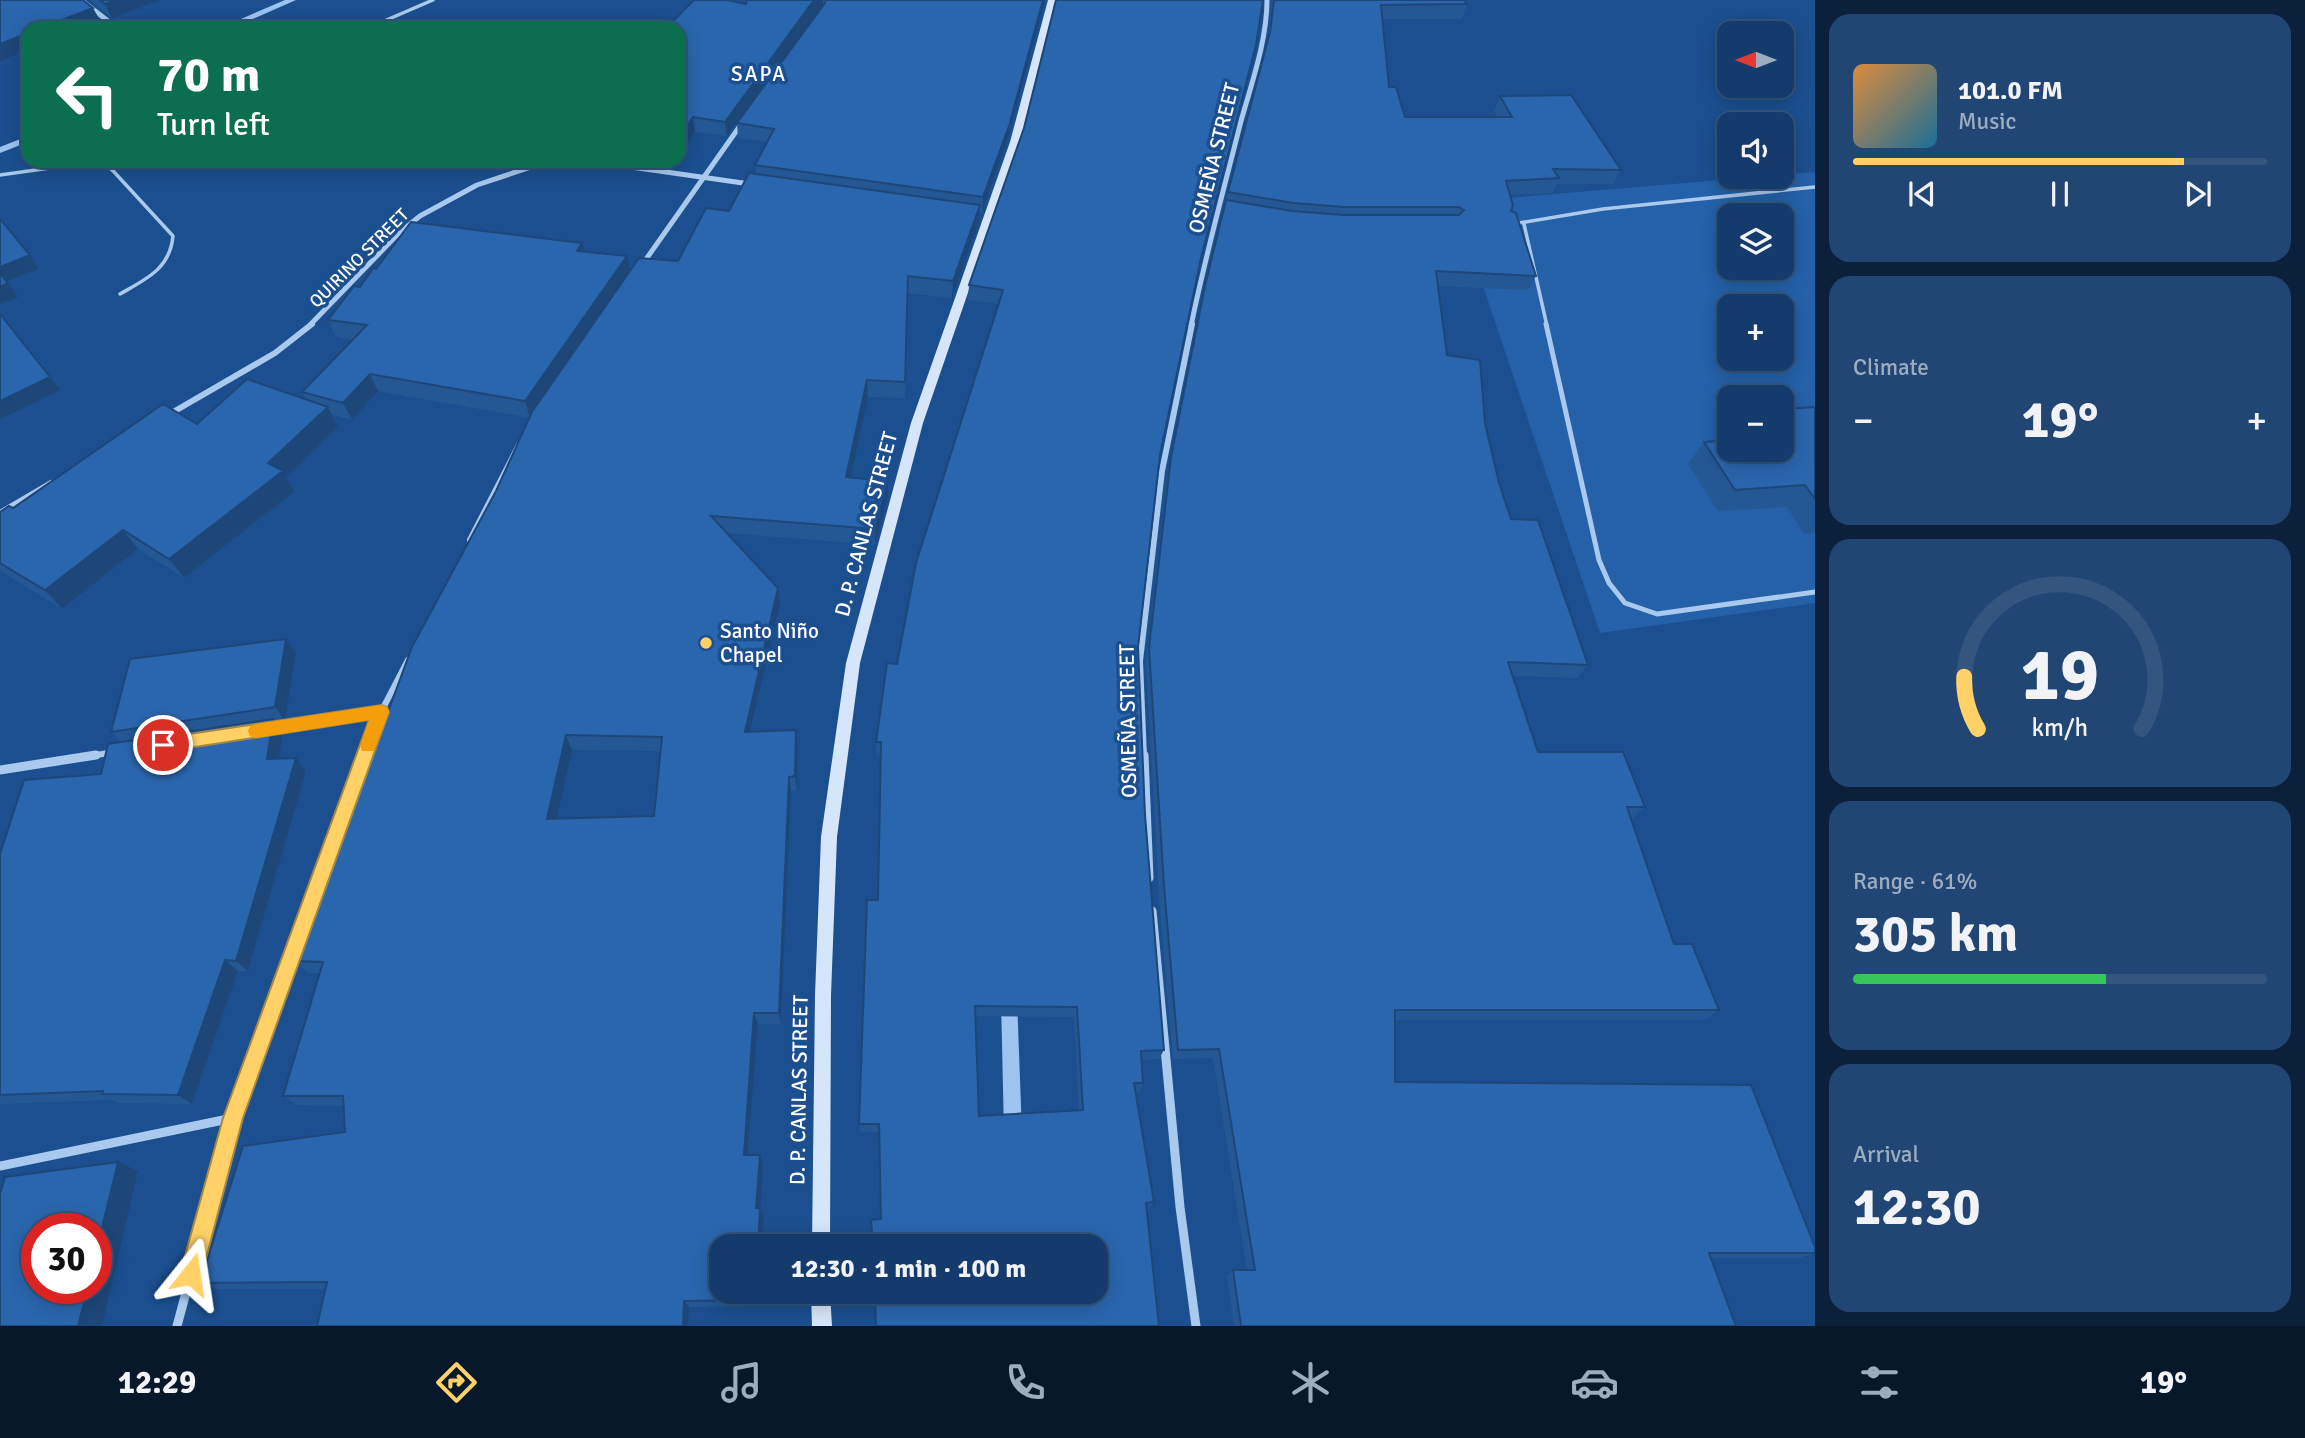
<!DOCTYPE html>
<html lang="en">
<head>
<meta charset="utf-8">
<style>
  body { margin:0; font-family:Signika,sans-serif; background:#214673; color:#f1f3f6; height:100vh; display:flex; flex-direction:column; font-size:26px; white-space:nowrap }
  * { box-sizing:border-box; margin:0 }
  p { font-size:23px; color:#9dadc1 }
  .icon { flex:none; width:38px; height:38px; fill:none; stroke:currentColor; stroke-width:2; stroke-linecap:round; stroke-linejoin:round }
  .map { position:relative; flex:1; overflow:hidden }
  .details { display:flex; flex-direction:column; gap:14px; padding:14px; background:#0b203b; width:490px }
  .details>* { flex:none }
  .top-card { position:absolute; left:21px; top:21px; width:665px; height:147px; border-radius:21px; box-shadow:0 4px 18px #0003,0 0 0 2px #33557e; background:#0b6e4f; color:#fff; overflow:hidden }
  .needle { width:46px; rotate:270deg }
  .tools { position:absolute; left:1717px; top:21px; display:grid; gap:14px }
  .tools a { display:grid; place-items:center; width:77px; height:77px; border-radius:14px; background:#143b6b; box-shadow:0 4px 18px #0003,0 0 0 2px #33557e; font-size:35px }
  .speed { position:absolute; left:21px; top:1213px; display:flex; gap:14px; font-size:35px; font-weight:700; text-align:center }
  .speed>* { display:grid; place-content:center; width:91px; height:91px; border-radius:50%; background:#143b6b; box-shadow:0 4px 18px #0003,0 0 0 2px #33557e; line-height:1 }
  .speed .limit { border:10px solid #d22; background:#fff; color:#111 }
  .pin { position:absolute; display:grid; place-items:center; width:60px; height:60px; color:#fff; margin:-30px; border:4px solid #fff; border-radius:50%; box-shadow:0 2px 7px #0007 }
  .me { position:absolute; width:77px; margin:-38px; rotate:15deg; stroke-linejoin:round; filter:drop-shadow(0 0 5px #0008) }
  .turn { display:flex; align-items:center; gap:24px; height:147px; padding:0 21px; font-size:32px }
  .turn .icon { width:91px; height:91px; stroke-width:2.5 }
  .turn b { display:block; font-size:49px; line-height:60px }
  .big { font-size:52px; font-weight:800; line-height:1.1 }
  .details .card { flex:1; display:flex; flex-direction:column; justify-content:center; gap:10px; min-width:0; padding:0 24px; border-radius:21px; background:#214673 }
  .details .dial { align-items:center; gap:0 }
  .dial svg { height:182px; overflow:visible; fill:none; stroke:#33557e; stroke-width:7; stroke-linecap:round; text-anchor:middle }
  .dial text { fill:#f1f3f6; stroke:none }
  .song { display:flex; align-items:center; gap:21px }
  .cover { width:84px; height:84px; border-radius:10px; background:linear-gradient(135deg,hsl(30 70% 55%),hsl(200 70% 35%)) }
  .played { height:7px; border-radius:4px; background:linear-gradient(90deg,#ffd166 80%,#33557e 80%) }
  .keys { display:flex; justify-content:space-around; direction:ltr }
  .heat { display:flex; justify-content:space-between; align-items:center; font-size:38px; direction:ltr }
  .charge { height:10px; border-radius:5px; background:linear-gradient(90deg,#34c759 61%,#33557e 0) }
  .trip { position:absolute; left:709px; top:1234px; width:399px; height:70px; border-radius:21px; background:#143b6b; box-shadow:0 4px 18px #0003,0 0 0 2px #33557e; font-weight:800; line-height:70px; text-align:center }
  .tab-bar { display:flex; height:112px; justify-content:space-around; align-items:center; background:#08182b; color:#9dadc1 }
  .tab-bar .icon { width:49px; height:49px }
  .tab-bar .active { color:#ffd166 }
  .tab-bar b { font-size:32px; color:#f1f3f6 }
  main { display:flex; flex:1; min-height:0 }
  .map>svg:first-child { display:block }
</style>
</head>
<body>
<main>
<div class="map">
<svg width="1815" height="1326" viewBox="0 0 1815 1326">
  <rect width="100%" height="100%" fill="#1b4f8f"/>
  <path fill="#2461a8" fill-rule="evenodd" d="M 1815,172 L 1815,603 L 1600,633 L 1465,233 L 1436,204 ZM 1729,215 L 1782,215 L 1782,268 L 1729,268 ZM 1729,306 L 1782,306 L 1782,359 L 1729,359 ZM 1729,397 L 1782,397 L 1782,450 L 1729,450 Z"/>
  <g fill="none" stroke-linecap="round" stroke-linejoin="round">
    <path fill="#9cc4f0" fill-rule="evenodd" d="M 285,0 L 296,0 L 232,28 L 220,28 Z
      M 28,136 L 28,142 L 0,153 L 0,147 Z
      M 1009,991 L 1015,993 L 1017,999 L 1022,1133 L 1019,1139 L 1013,1142 L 1007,1139 L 1004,1133 L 1001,999 L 1003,993 Z"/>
    <path stroke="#a9c9ee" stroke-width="3.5" d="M 368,28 L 433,0
      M 104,161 L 173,236 C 170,269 146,279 120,294
      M 0,175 L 100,161
      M 1513,224 L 1603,209 L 1815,187
      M 1524,224 L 1547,326"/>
    <path stroke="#a9c9ee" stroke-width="5" d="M 1546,324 L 1599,560 L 1609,583 L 1625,603 L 1657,614 L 1815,592"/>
    <path stroke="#a9c9ee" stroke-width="5" d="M 81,0 L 117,28
      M 642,265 L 742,123
      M 309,326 L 399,233 L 420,216 L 477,185 L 543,163 L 596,162 L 750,184
      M 1191,326 C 1205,257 1224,189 1241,121 C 1252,82 1267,40 1267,0"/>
    <path stroke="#a9c9ee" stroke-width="6" d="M 168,415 L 275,353 L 312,324
      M 0,513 L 51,483
      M 470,540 L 519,445
      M 271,729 L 381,712
      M 85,757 L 114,752
      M 365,757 L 381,712 L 408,660
      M 1144,757 L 1140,661 L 1162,471 L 1192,324"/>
    <path stroke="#a9c9ee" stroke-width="9" d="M 1144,755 L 1149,878
      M 0,770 L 96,755
      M 1152,911 L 1180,1207 L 1196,1326
      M 0,1166 L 233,1118
      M 177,1326 L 233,1118 L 365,755"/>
    <path fill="#d6e6fa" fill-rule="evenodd" d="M 1048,0 L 1056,0 L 1020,142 L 923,423 L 860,663 L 837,837 L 831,995 L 830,1246 L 812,1246 L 815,995 L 821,837 L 846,663 L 911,423 L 1010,142 Z
      M 811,1292 L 830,1292 L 832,1326 L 812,1326 Z"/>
  </g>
  <path fill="#245895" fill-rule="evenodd" d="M 90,0 L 161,0 L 112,18 Z
    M 747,0 L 1045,0 L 1007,141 L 982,212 L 979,212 L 979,222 L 952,298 L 908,293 L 905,398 L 868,397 L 850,478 L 888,481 L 888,497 L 875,545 L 727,533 L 780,604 L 751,731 L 796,730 L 798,745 L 797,791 L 791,791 L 781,1024 L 758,1024 L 748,1155 L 763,1163 L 760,1208 L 764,1216 L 758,1306 L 689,1307 L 326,1289 L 217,1289 L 200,1283 L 345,1132 L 343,1106 L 297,1105 L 283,1096 L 319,973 L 308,973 L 296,961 L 496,491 L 530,418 L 378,391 L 352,420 L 332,415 L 338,427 L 286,477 L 295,491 L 184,578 L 138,549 L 62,609 L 0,571 L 0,512 L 13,508 L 197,424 L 306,399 L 302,392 L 353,340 L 336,337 L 328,320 L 376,269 L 584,252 L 630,271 L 678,261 L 729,211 L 756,174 L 755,165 L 767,142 L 738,138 L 737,123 L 820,10 L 818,11 L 727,136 L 695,132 L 679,156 L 679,28 L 746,4 ZM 572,750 L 661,751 L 654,816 L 557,818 Z
    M 1272,0 L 1464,0 L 1467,4 L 1462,19 L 1382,19 L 1389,87 L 1405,117 L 1497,117 L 1494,111 L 1500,96 L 1621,170 L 1613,184 L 1557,184 L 1552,193 L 1510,195 L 1511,211 L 1536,276 L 1528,290 L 1438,286 L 1447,355 L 1485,423 L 1499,483 L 1511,519 L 1588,665 L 1577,678 L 1512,676 L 1538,752 L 1645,807 L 1632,819 L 1631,819 L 1674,944 L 1719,1010 L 1704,1020 L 1395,1020 L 1395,1082 L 1815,1247 L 1815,1253 L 1799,1258 L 1711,1258 L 1736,1326 L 1234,1326 L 1227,1276 L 1233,1270 L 1247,1270 L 1213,1058 L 1173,1059 L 1159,898 L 1146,661 L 1168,472 L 1202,301 L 1226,200 L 1267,44 Z
    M 1024,128 L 1199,267 L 1160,455 L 1138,647 L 1145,815 L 1164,1050 L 1159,1059 L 1141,1060 L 1143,1083 L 1139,1092 L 1135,1092 L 1154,1202 L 1149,1209 L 1147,1209 L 881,1219 L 879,1132 L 860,1132 L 859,1124 L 878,900 L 881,755 L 877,755 L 876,742 L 897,664 L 998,304 L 968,300 L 969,285 ZM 976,1016 L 1074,1017 L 1079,1110 L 979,1116 Z
    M 1815,407 L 1815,533 L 1804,534 L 1787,507 L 1718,511 L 1688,464 L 1704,442 L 1782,450 Z
    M 296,653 L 285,721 L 276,722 L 283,733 L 279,759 L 296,758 L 306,771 L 248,971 L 238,971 L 192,1104 L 118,1103 L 112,1100 L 0,1104 L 0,854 L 101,774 L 121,742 L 111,732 Z"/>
  <path fill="#1d4779" d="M 116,0 L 161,0 L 112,18 L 105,4 Z
    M 814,0 L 823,0 L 823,9 L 818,11 L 727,136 L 725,122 Z
    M 1043,0 L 1045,0 L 1007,141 L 982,212 L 983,197 Z
    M 93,8 L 101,22 L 85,28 L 41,28 Z
    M 28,33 L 28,50 L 0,61 L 0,44 Z
    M 693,117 L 695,132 L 680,156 L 679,139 Z
    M 980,205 L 979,222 L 952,298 L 953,281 Z
    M 582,243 L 586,260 L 577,251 Z
    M 30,255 L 39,269 L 5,282 L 0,274 L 0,267 Z
    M 627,256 L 631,273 L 530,418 L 525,401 Z
    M 8,283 L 18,297 L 0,304 L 0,287 Z
    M 370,374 L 378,391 L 352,420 L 343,403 Z
    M 50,377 L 60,390 L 0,419 L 0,401 Z
    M 867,380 L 868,397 L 847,494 L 846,477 Z
    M 328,407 L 338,427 L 286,477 L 295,491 L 184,578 L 169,559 Z
    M 888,481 L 888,497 L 875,545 L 875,529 Z
    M 123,530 L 138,549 L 62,609 L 45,590 Z
    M 778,588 L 780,604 L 747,746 L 745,732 Z
    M 286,639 L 296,653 L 285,721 L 275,707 Z
    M 273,719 L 283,733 L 277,772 L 267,759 Z
    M 796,730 L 798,745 L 797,791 L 795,776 Z
    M 566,735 L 572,750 L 554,832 L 547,819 Z
    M 296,758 L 306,771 L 248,971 L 236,961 Z
    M 789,777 L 791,791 L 781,1024 L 779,1013 Z
    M 225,960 L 238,971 L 192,1104 L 178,1095 Z
    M 754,1013 L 758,1024 L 747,1163 L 744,1155 Z
    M 760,1155 L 763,1163 L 760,1216 L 756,1208 Z
    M 118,1162 L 138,1171 L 102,1326 L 78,1326 L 88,1288 L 96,1288 L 96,1253 Z
    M 760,1208 L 764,1216 L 762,1246 L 758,1246 Z
    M 755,1292 L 759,1292 L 758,1306 L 754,1300 Z
    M 684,1301 L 689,1307 L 688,1326 L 683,1326 Z"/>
  <path fill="#2a66ad" stroke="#1d4779" stroke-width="2" fill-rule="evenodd" d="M 0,0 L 83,0 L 93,8 L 41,28 L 28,28 L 28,33 L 0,44 Z
    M 100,0 L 116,0 L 105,4 Z
    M 694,0 L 727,0 L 746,4 L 747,0 L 814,0 L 725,122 L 693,117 L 679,139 L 679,28 L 666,28 Z
    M 826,0 L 1043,0 L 1009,126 L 983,197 L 755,165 L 774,129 L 737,123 L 825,3 Z
    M 1056,0 L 1263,0 L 1256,45 L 1201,258 L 1160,455 L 1138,647 L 1145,815 L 1164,1050 L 1141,1051 L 1143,1083 L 1134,1083 L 1154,1202 L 1146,1203 L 1159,1326 L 876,1326 L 875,1292 L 1096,1292 L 1096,1246 L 873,1246 L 871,1220 L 881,1219 L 879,1124 L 859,1124 L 867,900 L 878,900 L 881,742 L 876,742 L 887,663 L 897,664 L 916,563 L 1003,290 L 969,285 L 1024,128 ZM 975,1006 L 1077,1007 L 1083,1110 L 979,1116 Z
    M 1274,0 L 1464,0 L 1467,4 L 1381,5 L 1389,87 L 1396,87 L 1405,117 L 1512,117 L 1500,96 L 1571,95 L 1621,170 L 1553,169 L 1559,178 L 1506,181 L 1513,205 L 1511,211 L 1516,213 L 1536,276 L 1436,271 L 1447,355 L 1480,360 L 1485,423 L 1499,483 L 1511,519 L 1538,520 L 1588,665 L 1508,662 L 1538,752 L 1623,752 L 1645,807 L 1627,807 L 1674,944 L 1692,944 L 1719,1010 L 1395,1010 L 1395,1082 L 1751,1085 L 1815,1247 L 1815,1253 L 1709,1253 L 1736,1326 L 1241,1326 L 1233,1270 L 1255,1270 L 1219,1049 L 1178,1050 L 1164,886 L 1149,648 L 1171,457 L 1205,286 L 1226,200 L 1292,211 L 1344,215 L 1459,215 L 1464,210 L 1459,207 L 1344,207 L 1293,203 L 1228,192 L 1270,32 Z
    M 749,173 L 980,205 L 953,281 L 908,276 L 905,382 L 867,380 L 846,477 L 888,481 L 875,529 L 711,516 L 778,588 L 745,732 L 796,730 L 795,776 L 789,777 L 779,1013 L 754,1013 L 744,1155 L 760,1155 L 756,1208 L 760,1208 L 758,1246 L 721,1246 L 721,1292 L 755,1292 L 754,1300 L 684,1301 L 683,1326 L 317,1326 L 327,1282 L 200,1283 L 243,1146 L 345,1132 L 343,1096 L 283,1096 L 323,962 L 296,961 L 412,647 L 496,491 L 532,412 L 639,258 L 678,261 L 706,208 L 729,211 ZM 566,735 L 662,737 L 654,816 L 547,819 Z
    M 0,219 L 30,255 L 0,267 Z
    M 411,222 L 582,243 L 577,251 L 627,256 L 525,401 L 370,374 L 343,403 L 302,392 L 367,325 L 328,320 L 354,286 L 360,287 L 374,267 L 376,269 Z
    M 0,274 L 8,283 L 0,287 Z
    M 0,314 L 50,377 L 0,401 Z
    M 247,379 L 328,407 L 268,463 L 283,471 L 169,559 L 123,530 L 45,590 L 0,563 L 0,512 L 9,506 L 13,508 L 163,404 L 197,424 Z
    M 1815,407 L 1815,499 L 1805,485 L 1735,490 L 1704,442 L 1729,440 L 1729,450 L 1782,450 L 1782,409 Z
    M 286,639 L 275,707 L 111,732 L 130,659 Z
    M 273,719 L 267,759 L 296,758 L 236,961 L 225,960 L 178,1095 L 102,1094 L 103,1091 L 0,1095 L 0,854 L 24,780 L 101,774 L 108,744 Z
    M 118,1162 L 96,1253 L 96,1228 L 37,1228 L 37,1288 L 88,1288 L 78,1326 L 0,1326 L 0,1191 L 1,1191 L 5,1177 Z"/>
  <path fill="#ffd166" stroke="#a68842" stroke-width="2" d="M 381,705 L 387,707 L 389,712 L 243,1118 L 202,1274 L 199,1282 L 191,1285 L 183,1282 L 180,1274 L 223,1118 L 369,720 L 163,752 L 157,750 L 155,745 L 157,740 L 163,738 Z"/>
  <path fill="#f59e0b" d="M 381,705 L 387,707 L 389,712 L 374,751 L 362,751 L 360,746 L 369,720 L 256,738 L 250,736 L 248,731 L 250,726 L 256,724 Z"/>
  <circle fill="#ffd166" stroke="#1b4f8f" stroke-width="2.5" cx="706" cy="643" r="7"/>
  <g text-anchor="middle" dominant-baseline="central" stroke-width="7" stroke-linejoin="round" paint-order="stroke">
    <g font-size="18" fill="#fff" stroke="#1b4f8f">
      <text transform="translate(359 258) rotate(-45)">QUIRINO STREET</text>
    </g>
    <g font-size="21" letter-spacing="2" fill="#fff" stroke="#1b4f8f">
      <text x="759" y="74">SAPA</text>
    </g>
    <g font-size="21" fill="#fff" stroke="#1b4f8f">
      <text transform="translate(1214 158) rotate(-76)">OSMEÑA STREET</text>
      <text transform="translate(866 524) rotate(-75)">D. P. CANLAS STREET</text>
      <text transform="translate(1128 721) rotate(-91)">OSMEÑA STREET</text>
      <text transform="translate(799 1090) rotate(-89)">D. P. CANLAS STREET</text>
    </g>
    <g font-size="21" fill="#fff" stroke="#1b4f8f" text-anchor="start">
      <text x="720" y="631">Santo Niño<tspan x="720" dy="24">Chapel</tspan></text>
    </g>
  </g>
</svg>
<div class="tools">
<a><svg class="needle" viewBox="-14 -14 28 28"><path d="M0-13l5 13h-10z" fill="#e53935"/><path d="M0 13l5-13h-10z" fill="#9dadc1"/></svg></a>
<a><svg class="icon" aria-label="sound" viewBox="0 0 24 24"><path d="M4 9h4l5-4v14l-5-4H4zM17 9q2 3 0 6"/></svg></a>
<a><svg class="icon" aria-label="layers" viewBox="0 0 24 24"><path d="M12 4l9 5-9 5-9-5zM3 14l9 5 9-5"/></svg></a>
<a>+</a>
<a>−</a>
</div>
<div class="speed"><div class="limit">30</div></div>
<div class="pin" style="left:163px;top:745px;background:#d93025"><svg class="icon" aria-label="arrive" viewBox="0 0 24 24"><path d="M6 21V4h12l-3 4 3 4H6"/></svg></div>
<svg class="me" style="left:191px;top:1274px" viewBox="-20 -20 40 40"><path d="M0-17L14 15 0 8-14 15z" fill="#ffd166" stroke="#fff" stroke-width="4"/></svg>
<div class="trip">12:30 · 1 min · 100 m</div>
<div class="top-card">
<div class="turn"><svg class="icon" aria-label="left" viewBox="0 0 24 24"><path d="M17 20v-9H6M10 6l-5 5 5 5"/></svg><div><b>70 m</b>Turn left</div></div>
</div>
</div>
<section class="details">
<div class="card">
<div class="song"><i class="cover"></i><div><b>101.0 FM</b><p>Music</p></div></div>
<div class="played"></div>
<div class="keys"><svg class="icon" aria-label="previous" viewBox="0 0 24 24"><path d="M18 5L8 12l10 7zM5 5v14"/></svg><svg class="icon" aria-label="pause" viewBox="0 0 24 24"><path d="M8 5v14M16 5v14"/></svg><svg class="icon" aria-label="next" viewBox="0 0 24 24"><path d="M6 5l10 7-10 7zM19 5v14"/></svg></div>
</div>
<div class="card"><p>Climate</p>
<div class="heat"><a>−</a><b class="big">19°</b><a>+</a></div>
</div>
<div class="card dial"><svg viewBox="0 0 100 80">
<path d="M14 69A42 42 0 1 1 86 69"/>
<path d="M14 69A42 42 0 0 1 8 46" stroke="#ffd166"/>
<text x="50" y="56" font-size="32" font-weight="700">19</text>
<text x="50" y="72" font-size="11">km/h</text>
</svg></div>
<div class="card"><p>Range · 61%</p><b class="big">305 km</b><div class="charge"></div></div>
<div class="card"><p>Arrival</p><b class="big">12:30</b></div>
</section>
</main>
<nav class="tab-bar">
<b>12:29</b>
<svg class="icon active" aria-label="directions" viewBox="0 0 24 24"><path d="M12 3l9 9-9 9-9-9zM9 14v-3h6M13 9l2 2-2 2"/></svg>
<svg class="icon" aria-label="music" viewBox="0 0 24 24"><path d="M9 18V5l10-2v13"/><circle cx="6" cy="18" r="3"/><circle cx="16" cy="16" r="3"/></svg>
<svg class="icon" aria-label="phone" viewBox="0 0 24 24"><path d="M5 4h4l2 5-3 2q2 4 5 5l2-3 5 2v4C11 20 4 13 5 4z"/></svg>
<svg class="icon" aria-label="climate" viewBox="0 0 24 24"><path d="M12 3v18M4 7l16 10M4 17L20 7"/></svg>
<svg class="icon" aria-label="car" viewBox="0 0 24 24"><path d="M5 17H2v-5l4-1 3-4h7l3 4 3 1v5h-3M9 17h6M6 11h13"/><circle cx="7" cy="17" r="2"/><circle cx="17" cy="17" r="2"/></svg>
<svg class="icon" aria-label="filters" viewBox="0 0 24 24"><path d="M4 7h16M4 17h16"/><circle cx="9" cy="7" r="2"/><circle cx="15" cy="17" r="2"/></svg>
<b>19°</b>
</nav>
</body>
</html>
